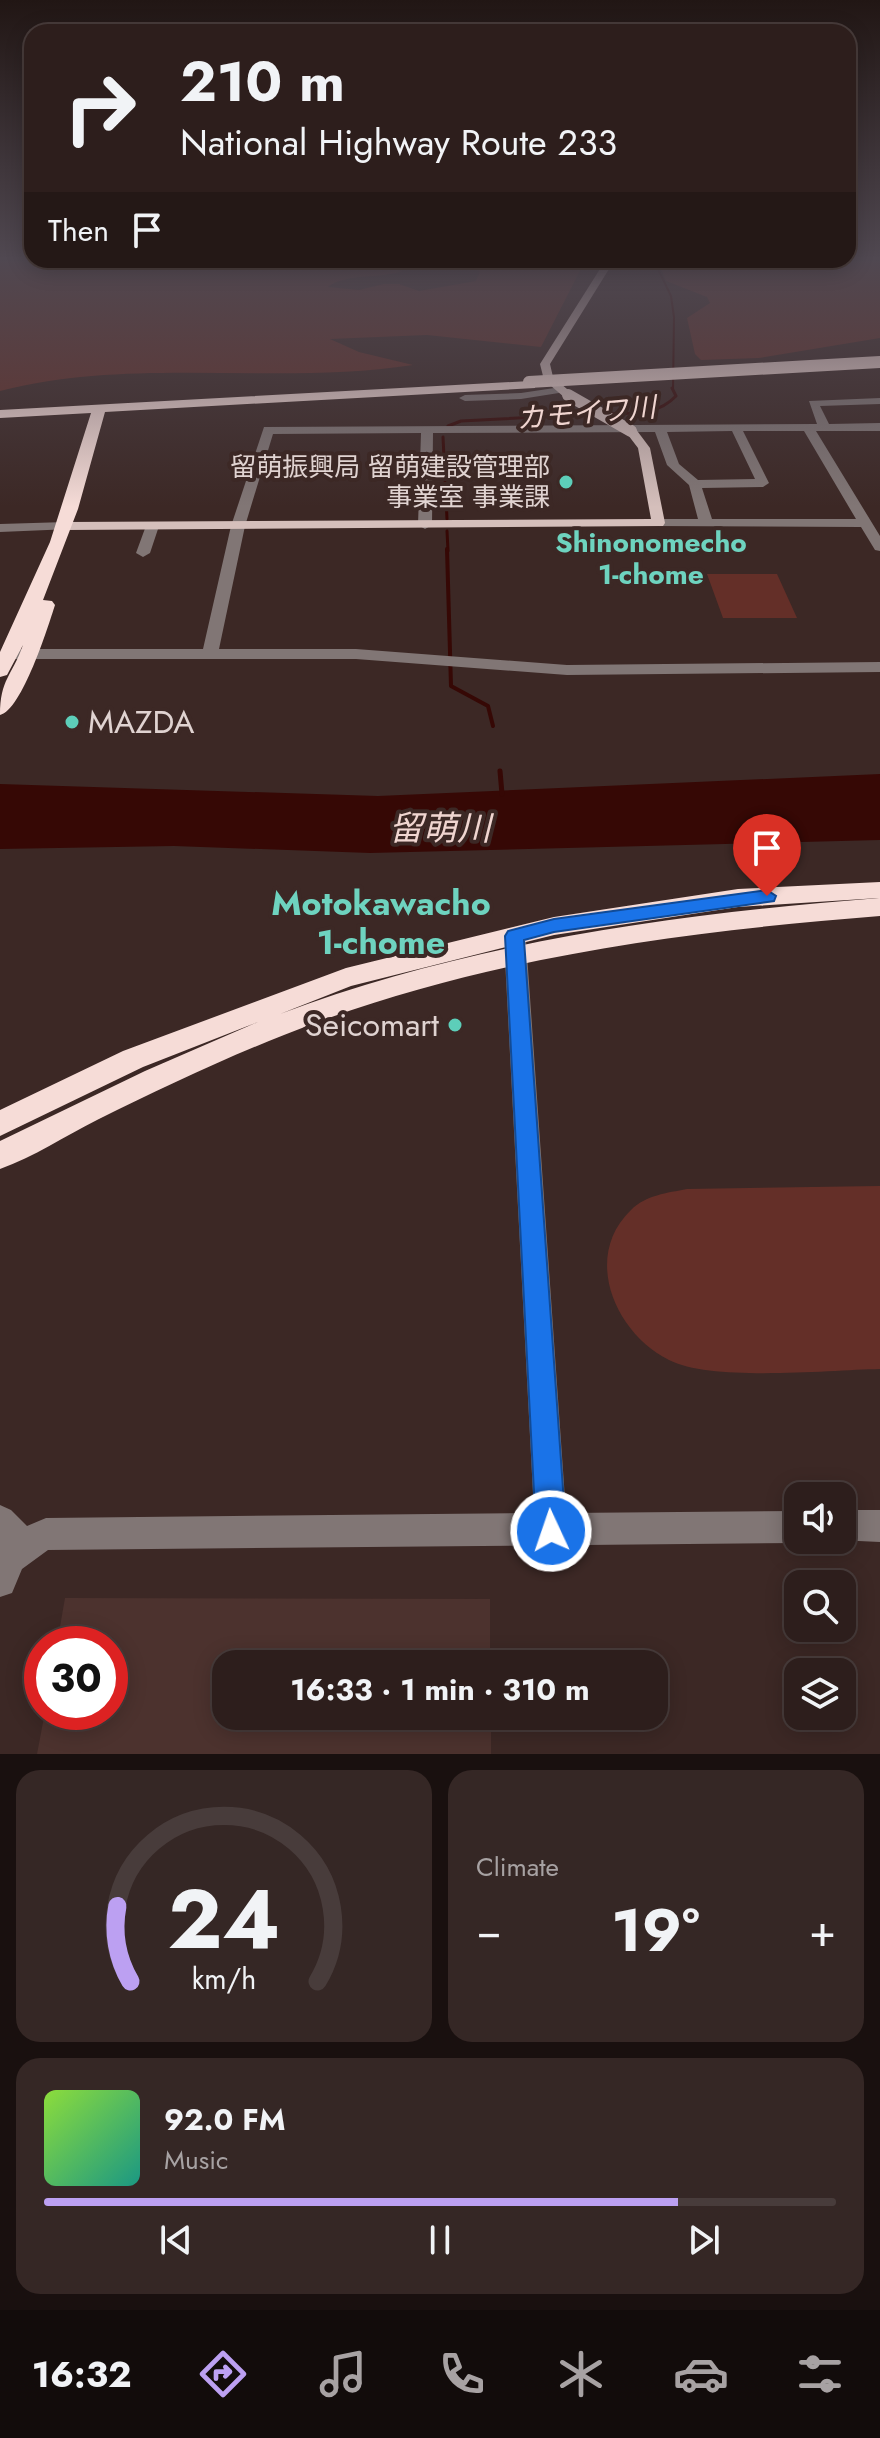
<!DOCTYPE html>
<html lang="en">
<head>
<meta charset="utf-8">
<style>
  body { margin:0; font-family:Jost,"Noto Sans JP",sans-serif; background:#352725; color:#f1f3f6; height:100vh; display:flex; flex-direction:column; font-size:30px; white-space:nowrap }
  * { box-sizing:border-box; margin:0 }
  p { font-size:26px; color:#a7a2a3 }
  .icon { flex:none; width:44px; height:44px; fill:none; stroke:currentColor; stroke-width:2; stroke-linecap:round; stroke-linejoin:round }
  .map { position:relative; height:1754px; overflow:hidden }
  .side { display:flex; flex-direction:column; gap:16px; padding:16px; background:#19100f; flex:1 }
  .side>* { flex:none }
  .guide { position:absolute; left:24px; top:24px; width:832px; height:244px; border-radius:24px; box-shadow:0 4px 20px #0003,0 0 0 2px #483c3b; background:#2d1e1c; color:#f1f3f6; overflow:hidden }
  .fabs { position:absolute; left:784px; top:1482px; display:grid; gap:16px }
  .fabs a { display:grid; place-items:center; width:72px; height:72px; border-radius:16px; background:#2d1e1c; box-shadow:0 4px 20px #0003,0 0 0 2px #483c3b; font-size:40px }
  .speed { position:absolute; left:24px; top:1626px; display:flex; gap:16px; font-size:40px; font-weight:700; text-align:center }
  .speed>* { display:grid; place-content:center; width:104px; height:104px; border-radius:50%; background:#2d1e1c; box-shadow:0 4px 20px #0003,0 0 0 2px #483c3b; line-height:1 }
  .speed .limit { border:12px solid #d22; background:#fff; color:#111 }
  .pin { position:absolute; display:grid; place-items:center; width:68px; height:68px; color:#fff; margin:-82px -34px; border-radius:50% 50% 50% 0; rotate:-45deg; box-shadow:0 0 8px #0007 }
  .pin .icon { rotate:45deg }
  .me { position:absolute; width:88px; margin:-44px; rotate:357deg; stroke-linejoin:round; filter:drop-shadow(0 0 6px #0008) }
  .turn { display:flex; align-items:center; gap:28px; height:168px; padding:0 24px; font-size:36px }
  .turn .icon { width:104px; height:104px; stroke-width:2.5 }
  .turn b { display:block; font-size:56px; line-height:68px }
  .then { display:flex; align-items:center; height:76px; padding:0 24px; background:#0003; gap:16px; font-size:30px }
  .big { font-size:60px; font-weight:700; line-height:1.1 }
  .side .card { flex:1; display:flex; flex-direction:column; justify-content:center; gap:12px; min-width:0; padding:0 28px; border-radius:24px; background:#352725 }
  .side .dial { align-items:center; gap:0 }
  .dial svg { height:208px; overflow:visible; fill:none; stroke:#483c3b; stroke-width:7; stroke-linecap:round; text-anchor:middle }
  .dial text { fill:#f1f3f6; stroke:none }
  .song { display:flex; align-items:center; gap:24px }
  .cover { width:96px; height:96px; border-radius:12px; background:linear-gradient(135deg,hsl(90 70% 55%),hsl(170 70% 35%)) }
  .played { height:8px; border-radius:4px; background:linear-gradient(90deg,#bca0f2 80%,#483c3b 80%) }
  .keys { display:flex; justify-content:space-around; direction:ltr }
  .heat { display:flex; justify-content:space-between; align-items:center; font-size:44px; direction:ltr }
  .side .tiles { flex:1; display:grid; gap:16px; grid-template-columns:1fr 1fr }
  .card:last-child { grid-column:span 2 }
  .trip { position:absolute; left:212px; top:1650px; width:456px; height:80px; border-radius:24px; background:#2d1e1c; box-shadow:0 4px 20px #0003,0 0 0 2px #483c3b; font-weight:700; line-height:80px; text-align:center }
  .dock { display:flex; height:128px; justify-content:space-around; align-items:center; background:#120c0b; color:#a7a2a3 }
  .dock .icon { width:56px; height:56px }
  .dock .current { color:#bca0f2 }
  .dock b { font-size:36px; color:#f1f3f6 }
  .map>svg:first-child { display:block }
</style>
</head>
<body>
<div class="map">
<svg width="880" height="1754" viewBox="0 0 880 1754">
  <rect width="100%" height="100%" fill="#3c2825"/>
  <path fill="#4c322e" d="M 65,1598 L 490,1599 L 490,1664 L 226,1664 L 226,1716 L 491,1716 L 491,1754 L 37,1754 L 45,1712 L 110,1712 L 110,1644 L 57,1644 Z"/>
  <path fill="#642f28" d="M 0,261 L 365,261 L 372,266 L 403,271 C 379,279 346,273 328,287 L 359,290 L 384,284 L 399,284 L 419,291 L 476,281 L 480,272 L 474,268 L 453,270 L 418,261 L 585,261 L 541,347 L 427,335 L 330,339 L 359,352 L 413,365 C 276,386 136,356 0,391 Z
    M 658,261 L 880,261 L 880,338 L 759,358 L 701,360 L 695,354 L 687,318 L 710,303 L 707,297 L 666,281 Z
    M 707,574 L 777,574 L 797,618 L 723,618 Z
    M 880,1186 L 880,1369 C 828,1370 712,1382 669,1360 C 615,1333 582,1257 631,1210 C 646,1195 667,1193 687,1189 Z"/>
  <path fill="#360805" d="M 880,774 L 880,840 L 370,853 L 174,846 L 0,849 L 0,784 L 378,796 Z"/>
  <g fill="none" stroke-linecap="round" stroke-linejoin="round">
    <path stroke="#360805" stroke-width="2" d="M 661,261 L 658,269 L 671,296 L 674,317 L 673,390"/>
    <path stroke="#360805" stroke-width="3" d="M 607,414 C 632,413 657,416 676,396 L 672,388
      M 448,426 L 461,421 L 593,414
      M 443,437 L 447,519
      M 447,531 L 448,551"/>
    <path stroke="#360805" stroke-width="4" d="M 447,549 L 451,686 L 488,706 L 493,726"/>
    <path stroke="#360805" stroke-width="5" d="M 500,771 L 502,794"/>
    <path fill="#817675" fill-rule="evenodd" d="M 561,387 L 567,390 L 565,392 L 521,399 L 465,401 L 459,398 L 465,395 L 521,393 Z
      M 880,398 L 880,404 L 820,406 L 829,424 L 880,423 L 880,431 L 816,431 L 880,536 L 880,551 L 875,550 L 861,527 L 653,526 L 651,523 L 658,519 L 698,519 L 689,485 L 667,465 L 655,432 L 433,433 L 432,525 L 425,529 L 418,525 L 421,433 L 273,434 L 245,526 L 219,649 L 356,649 L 567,665 L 880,662 L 880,672 L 567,675 L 356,659 L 13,659 L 5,654 L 13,649 L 203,649 L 231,526 L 264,427 L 817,424 L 809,401 ZM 732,431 L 755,479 L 698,480 L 679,464 L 667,432 ZM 743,431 L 804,431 L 856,519 L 712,519 L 702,488 L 763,487 L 769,483 Z
      M 66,522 L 71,523 L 71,529 L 0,532 L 0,524 Z
      M 147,523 L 159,526 L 150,553 L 143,557 L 136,553 Z
      M 515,932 L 522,935 L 526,940 L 566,1513 L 798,1511 L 798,1540 L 805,1540 L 798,1543 L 48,1550 L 22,1569 L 12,1593 L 0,1597 L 0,1505 L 11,1510 L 27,1526 L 46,1518 L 534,1513 L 504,940 L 508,935 Z
      M 842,1510 L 880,1510 L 880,1542 L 837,1540 L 842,1540 Z"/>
    <path fill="#d5bfbb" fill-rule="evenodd" d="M 605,261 L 614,261 L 550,364 L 553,377 L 574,395 L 564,397 L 544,380 L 540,364 Z
      M 627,428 L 635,428 L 650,448 L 665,523 L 663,526 L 66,530 L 59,526 L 66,522 L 651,519 L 638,448 L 625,431 Z"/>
    <path fill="#f6dcd7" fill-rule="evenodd" d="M 530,381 L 535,382 L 535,388 L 105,412 L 78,509 L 43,600 L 52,601 L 55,605 C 48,627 22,710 0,715 C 0,679 12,676 23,645 L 7,675 L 0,677 L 0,652 L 50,542 L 91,413 L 0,418 L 0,410 Z
      M 880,882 L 880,916 C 678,932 473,959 284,1035 C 220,1060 158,1090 97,1120 C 65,1136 34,1157 0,1169 L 0,1141 L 145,1071 L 258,1022 L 143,1067 L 0,1136 L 0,1110 L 123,1051 L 346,968 L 554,917 L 738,889 ZM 879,898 C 676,914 471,942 280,1014 L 351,986 L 554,935 L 738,907 Z"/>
    <path stroke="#d5bfbb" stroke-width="12" d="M 568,395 L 631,431"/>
    <path stroke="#f6dcd7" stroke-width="12" d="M 529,382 L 880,362"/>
  </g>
  <linearGradient id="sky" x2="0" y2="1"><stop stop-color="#211614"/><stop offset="0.51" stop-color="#504851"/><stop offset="1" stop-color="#504851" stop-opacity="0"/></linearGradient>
  <rect width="880" height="507" fill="url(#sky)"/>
  <path fill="#1a73e8" stroke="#114b97" stroke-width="2" d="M 767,890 L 776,896 L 774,901 L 554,932 L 524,940 L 566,1531 L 561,1541 L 551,1545 L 541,1541 L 536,1531 L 505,936 L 508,931 L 554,919 Z"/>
  <g fill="#5dceb9" stroke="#3c2825" stroke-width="3">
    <circle cx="566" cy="482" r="8"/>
    <circle cx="72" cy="722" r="8"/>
    <circle cx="455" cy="1025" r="8"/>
  </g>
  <g text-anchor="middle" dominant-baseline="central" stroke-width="8" stroke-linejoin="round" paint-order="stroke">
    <g font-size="26" fill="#e0d3d1" stroke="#3c2825" text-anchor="end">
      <text x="550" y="467">留萌振興局 留萌建設管理部<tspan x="550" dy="30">事業室 事業課</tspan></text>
    </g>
    <g font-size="28" font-style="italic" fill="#f0d5d0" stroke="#3c2825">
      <text transform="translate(586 413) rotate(-5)">カモイワ川</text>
    </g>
    <g font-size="28" font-weight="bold" fill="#6ed3bf" stroke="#3c2825">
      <text x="651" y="542">Shinonomecho<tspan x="651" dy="32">1-chome</tspan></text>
    </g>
    <g font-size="32" fill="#e0d3d1" stroke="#3c2825" text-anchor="start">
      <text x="88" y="722">MAZDA</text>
      <text x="439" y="1025" text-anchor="end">Seicomart</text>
    </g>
    <g font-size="34" font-style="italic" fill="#f0d5d0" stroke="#3c2825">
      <text x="440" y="828">留萌川</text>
    </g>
    <g font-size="34" font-weight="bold" fill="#6ed3bf" stroke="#3c2825">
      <text x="381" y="903">Motokawacho<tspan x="381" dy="39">1-chome</tspan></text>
    </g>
  </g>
</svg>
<div class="fabs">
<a><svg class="icon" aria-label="sound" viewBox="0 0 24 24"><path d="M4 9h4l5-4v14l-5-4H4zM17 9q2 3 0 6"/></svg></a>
<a><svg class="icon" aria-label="search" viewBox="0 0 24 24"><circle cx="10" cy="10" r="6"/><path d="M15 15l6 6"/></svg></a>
<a><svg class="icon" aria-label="layers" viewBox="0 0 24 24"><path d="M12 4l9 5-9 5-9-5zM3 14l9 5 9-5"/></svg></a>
</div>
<div class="speed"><div class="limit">30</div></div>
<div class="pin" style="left:767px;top:896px;background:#d93025"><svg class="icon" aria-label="arrive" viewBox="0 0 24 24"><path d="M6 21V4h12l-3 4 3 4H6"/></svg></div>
<svg class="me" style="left:551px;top:1531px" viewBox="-20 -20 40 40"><circle r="17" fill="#1a73e8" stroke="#fff" stroke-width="3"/><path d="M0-11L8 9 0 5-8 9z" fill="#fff"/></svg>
<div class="trip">16:33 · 1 min · 310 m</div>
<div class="guide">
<div class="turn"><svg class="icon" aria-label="right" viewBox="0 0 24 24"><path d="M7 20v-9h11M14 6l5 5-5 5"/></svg><div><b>210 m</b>National Highway Route 233</div></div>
<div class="then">Then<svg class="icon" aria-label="arrive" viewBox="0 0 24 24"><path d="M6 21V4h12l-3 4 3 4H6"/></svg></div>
</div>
</div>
<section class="side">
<div class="tiles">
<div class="card dial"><svg viewBox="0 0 100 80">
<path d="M14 69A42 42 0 1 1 86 69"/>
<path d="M14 69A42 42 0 0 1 9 40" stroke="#bca0f2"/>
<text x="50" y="56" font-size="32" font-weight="700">24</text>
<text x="50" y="72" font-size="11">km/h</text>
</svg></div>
<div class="card"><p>Climate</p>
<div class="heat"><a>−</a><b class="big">19°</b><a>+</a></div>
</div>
<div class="card">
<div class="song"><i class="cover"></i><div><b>92.0 FM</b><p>Music</p></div></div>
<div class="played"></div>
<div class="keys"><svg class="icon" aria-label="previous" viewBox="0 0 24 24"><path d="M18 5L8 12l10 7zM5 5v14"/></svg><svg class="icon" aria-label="pause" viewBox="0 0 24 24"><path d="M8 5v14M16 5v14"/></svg><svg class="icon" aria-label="next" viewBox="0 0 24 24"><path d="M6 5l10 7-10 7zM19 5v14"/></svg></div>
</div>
</div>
</section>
<nav class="dock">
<b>16:32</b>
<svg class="icon current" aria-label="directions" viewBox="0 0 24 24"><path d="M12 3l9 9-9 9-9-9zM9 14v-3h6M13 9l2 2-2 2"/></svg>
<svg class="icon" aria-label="music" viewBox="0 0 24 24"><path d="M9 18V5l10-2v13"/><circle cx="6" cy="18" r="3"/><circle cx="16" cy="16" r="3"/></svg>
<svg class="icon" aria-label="phone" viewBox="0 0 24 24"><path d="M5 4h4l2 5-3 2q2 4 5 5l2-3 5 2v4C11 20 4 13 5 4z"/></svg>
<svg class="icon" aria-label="climate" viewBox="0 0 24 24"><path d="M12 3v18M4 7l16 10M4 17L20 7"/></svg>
<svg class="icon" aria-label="car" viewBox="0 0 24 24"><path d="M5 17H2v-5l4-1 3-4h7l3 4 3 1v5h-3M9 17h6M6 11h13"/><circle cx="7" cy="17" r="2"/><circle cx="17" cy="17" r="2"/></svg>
<svg class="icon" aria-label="filters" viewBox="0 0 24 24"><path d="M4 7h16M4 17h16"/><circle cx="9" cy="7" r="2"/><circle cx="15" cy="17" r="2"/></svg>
</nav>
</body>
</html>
